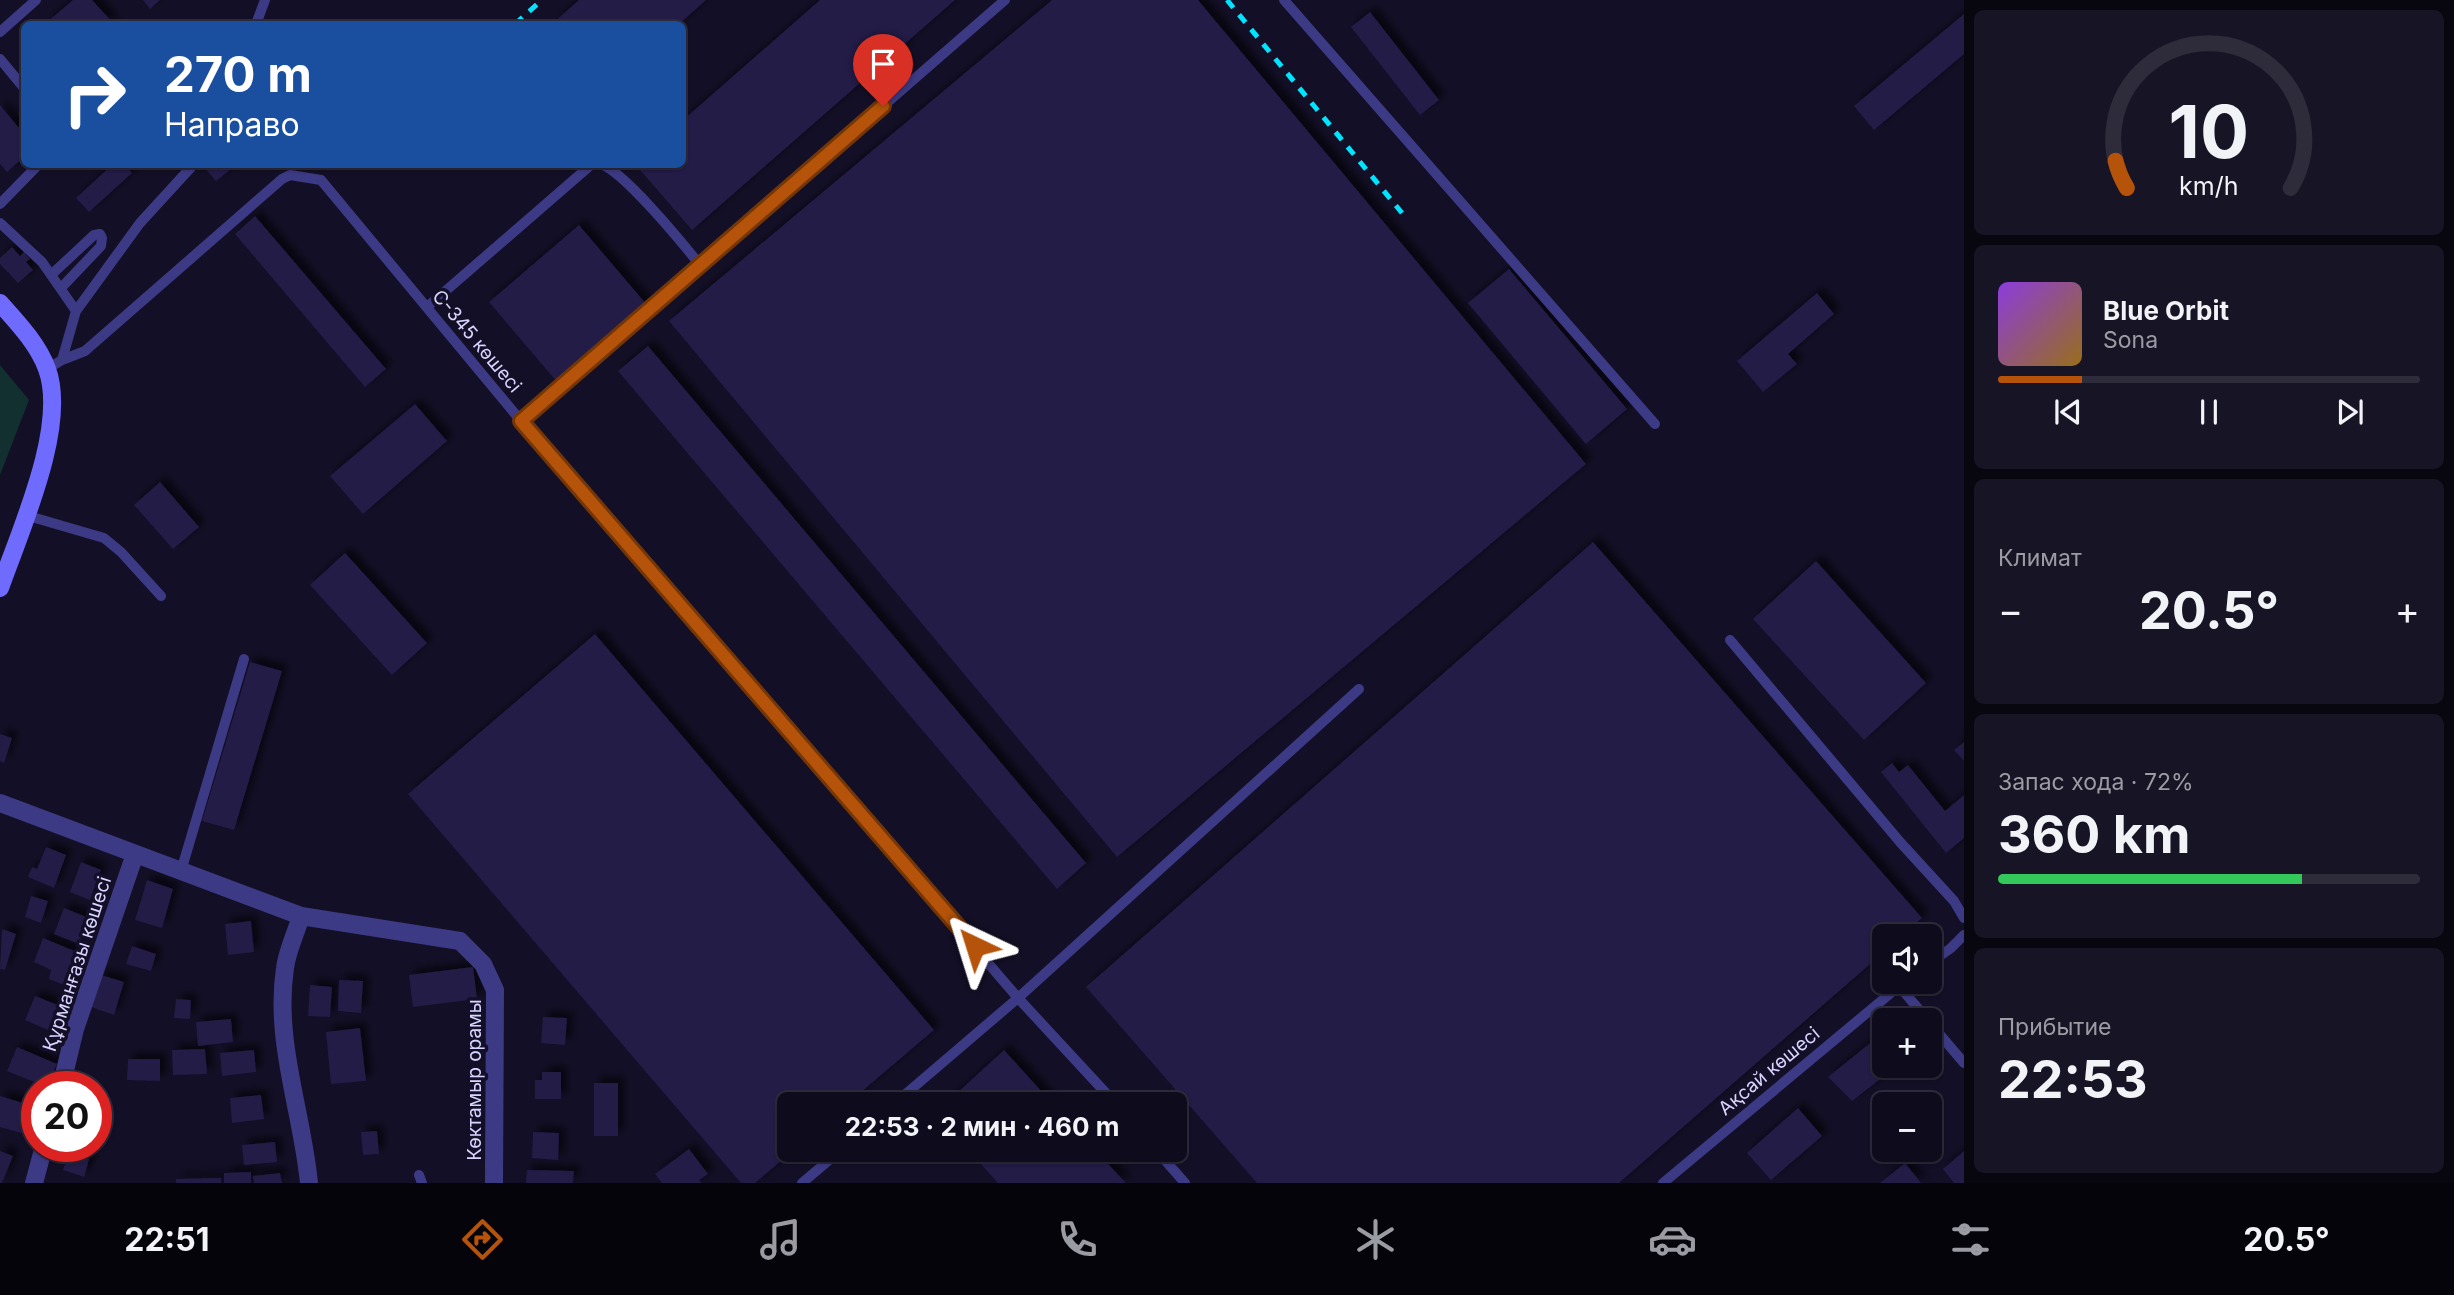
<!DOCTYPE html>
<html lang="ru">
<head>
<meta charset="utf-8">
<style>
  body { margin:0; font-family:Inter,sans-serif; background:#171425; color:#f1f3f6; height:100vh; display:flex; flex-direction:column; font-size:26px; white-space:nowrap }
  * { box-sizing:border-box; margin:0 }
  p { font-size:23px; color:#9b9ba3 }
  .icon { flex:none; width:38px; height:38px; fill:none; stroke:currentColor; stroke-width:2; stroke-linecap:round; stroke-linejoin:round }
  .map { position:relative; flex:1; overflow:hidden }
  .details { display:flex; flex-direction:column; gap:10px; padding:10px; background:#08060f; width:490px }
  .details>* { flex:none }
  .top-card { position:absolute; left:21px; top:21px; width:665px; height:147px; border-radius:10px; box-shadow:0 2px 5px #0004,0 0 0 2px #2e2b3b; background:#1a4fa0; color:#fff; overflow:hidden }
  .controls { position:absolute; left:1872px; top:924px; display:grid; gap:14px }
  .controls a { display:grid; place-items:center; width:70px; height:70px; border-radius:10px; background:#0e0b1c; box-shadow:0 2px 5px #0004,0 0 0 2px #2e2b3b; font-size:35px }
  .speed { position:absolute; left:21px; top:1071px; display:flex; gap:14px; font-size:35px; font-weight:700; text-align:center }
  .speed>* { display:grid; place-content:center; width:91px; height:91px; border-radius:50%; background:#0e0b1c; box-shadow:0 2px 5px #0004,0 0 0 2px #2e2b3b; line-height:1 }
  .speed .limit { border:10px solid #d22; background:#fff; color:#111 }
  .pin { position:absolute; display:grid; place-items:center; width:60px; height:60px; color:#fff; margin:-72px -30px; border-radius:50% 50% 50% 0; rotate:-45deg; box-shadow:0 0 7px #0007 }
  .pin .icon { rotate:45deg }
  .me { position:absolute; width:77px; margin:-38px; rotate:319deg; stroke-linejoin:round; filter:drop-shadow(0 0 5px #0008) }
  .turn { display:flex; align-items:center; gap:24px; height:147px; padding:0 28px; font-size:32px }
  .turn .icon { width:91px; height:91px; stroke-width:2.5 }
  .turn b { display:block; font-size:49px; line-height:60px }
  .big { font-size:52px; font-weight:700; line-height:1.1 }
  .details .card { flex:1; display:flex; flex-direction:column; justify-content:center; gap:10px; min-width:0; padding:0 24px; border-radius:10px; background:#171425 }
  .details .dial { align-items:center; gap:0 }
  .dial svg { height:182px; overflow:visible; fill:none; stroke:#2e2b3b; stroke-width:7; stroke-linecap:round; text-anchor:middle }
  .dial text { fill:#f1f3f6; stroke:none }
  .song { display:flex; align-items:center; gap:21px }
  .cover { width:84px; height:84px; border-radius:10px; background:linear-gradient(135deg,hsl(270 70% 55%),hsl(40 70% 35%)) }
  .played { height:7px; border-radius:4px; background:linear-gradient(90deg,#b45309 20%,#2e2b3b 20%) }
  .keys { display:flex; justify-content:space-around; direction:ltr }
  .heat { display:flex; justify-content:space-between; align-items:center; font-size:38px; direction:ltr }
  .charge { height:10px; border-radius:5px; background:linear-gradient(90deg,#34c759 72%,#2e2b3b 0) }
  .trip { position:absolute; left:777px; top:1092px; width:410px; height:70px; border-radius:10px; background:#0e0b1c; box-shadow:0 2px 5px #0004,0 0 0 2px #2e2b3b; font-weight:700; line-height:70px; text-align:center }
  .tabs { display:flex; height:112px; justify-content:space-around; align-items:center; background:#06040b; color:#9b9ba3 }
  .tabs .icon { width:49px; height:49px }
  .tabs .selected { color:#b45309 }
  .tabs b { font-size:32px; color:#f1f3f6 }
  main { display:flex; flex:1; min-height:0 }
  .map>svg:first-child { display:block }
</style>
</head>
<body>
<main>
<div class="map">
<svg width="1964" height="1183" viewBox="0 0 1964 1183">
  <defs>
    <filter id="shadow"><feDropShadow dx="6" dy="-6" stdDeviation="3.5" flood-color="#0009"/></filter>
  </defs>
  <rect width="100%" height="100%" fill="#130f26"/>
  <path fill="#12302f" d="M 0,365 L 29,400 L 0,475 Z"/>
  <path fill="#241b47" filter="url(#shadow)" d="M 73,0 L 92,0 L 114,24 L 45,24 Z
    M 143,0 L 160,0 L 150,9 Z
    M 579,0 L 706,0 L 679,24 L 552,24 Z
    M 820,0 L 955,0 L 692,230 L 635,164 L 682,164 L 682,121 Z
    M 1052,0 L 1198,0 L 1586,464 L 1117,857 L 669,321 Z
    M 1370,12 L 1439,100 L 1420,115 L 1351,27 Z
    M 1964,14 L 1964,54 L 1874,130 L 1854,106 Z
    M 0,105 L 24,134 L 24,157 L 7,172 L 0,164 Z
    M 113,164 L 125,164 L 132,173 L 89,212 L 76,198 Z
    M 207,164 L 227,164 L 231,169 L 216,181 L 204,167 Z
    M 255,216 L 386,369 L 365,387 L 235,234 Z
    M 579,225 L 647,305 L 557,382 L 489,302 Z
    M 12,247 L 20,256 L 24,252 L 30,259 L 26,262 L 33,270 L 18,283 L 0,264 L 0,258 Z
    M 1509,269 L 1627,409 L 1586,444 L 1468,303 Z
    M 1817,293 L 1834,314 L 1788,354 L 1797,364 L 1763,392 L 1737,361 Z
    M 648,346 L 1086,863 L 1057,889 L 618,371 Z
    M 415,404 L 447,441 L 363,514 L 330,476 Z
    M 160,482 L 199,527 L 173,549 L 134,505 Z
    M 1593,542 L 1922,918 L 1901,936 L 1885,936 L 1885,951 L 1619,1183 L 1257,1183 L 1086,987 Z
    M 345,553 L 427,643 L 392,675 L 310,585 Z
    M 1816,561 L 1926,683 L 1864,740 L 1753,619 Z
    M 595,634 L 934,1030 L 847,1104 L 789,1104 L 789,1150 L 794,1150 L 755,1183 L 741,1183 L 408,794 Z
    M 250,662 L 282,671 L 234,830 L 202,821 Z
    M 0,734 L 12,738 L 4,763 L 0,761 Z
    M 1964,742 L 1964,761 L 1954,750 Z
    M 1892,763 L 1899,772 L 1908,765 L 1945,811 L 1964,795 L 1964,838 L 1946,853 L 1881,772 Z
    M 46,847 L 66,855 L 54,888 L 28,877 L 32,867 L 37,869 Z
    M 81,862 L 101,870 L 90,900 L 70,892 Z
    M 147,880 L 173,889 L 162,928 L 135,920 Z
    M 31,896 L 48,901 L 41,923 L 25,917 Z
    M 64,908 L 89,918 L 79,944 L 54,934 Z
    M 251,921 L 254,952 L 228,955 L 225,924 Z
    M 2,929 L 16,934 L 5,970 L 0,969 Z
    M 43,938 L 77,952 L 64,985 L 49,979 L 51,970 L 34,962 Z
    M 132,946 L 156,954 L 151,971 L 126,964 Z
    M 473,967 L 477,999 L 413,1007 L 409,975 Z
    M 101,975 L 124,982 L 114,1015 L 91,1007 Z
    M 339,980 L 363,981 L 361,1013 L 338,1011 Z
    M 310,985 L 332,987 L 330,1017 L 308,1016 Z
    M 35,996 L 58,1005 L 48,1030 L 25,1020 Z
    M 176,999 L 191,1000 L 190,1019 L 174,1018 Z
    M 543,1017 L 567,1018 L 565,1045 L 541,1043 Z
    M 231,1019 L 233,1042 L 198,1046 L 196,1022 Z
    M 360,1028 L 366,1081 L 331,1084 L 326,1032 Z
    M 1885,1031 L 1885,1066 L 1897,1066 L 1852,1101 L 1828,1077 Z
    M 17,1047 L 57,1064 L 47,1087 L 7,1071 Z
    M 205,1049 L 207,1074 L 173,1075 L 172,1050 Z
    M 254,1050 L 256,1072 L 222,1076 L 220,1053 Z
    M 1004,1050 L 1053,1104 L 945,1104 Z
    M 128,1059 L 160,1059 L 160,1081 L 127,1080 Z
    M 542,1072 L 561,1072 L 561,1099 L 535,1099 L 535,1080 L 542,1080 Z
    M 594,1083 L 618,1083 L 618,1136 L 594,1136 Z
    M 261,1095 L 264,1119 L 232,1123 L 230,1098 Z
    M 0,1096 L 33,1106 L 25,1134 L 0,1127 Z
    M 1798,1108 L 1822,1136 L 1771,1180 L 1747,1153 Z
    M 377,1131 L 379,1154 L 363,1155 L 361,1132 Z
    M 533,1132 L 559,1133 L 558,1160 L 532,1158 Z
    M 275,1142 L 277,1162 L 244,1165 L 242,1145 Z
    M 689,1149 L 708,1174 L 699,1180 L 702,1183 L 662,1183 L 655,1174 Z
    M 968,1150 L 1095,1150 L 1126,1183 L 998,1183 Z
    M 0,1151 L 13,1156 L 2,1183 L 0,1183 Z
    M 1964,1151 L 1964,1183 L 1954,1183 L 1943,1169 Z
    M 69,1152 L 89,1159 L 84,1177 L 63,1170 Z
    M 1905,1163 L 1921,1183 L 1880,1183 Z
    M 527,1170 L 574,1171 L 573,1183 L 526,1183 Z
    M 251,1172 L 251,1183 L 224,1183 L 224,1173 Z
    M 280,1173 L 282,1183 L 254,1183 L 253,1176 Z
    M 221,1178 L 221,1183 L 176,1183 L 176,1179 Z"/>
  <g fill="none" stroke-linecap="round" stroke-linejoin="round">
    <path stroke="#3d3a85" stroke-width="10" d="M 1284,0 L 1655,424
      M 256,24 L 265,0
      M 0,32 L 36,0
      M 0,59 L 24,88
      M 600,164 C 622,169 684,245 700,265
      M 0,204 L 39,164
      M 0,223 L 42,262 L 76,311
      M 51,275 L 94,235 L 100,234 L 102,238 L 101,246 L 61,288
      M 427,307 L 592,164
      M 62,360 L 76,311 L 140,223 L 194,164
      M 47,369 L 62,360 L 85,351 L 282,179 L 290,175 L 321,180 L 521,421 L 1018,998 L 894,1104
      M 521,421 L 1005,0
      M 25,515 L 104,538 L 121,552 L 161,596
      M 1730,640 L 1900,842 L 1954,901 L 1964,918
      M 181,871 L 244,659
      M 1930,963 L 1951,948 L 1964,935
      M 1898,985 L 1928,1020
      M 1930,1023 L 1964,1063
      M 1116,1104 L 1018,998 L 1359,689
      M 1156,1150 L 1185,1183
      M 419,1175 L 422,1183
      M 802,1183 L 841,1150
      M 1663,1183 L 1904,982"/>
    <path stroke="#3d3a85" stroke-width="18" d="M 0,803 L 301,916 L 460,941 L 483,964 L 495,990 L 494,1183
      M 301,916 C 296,933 287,951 285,968 C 274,1041 302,1111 309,1183
      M 61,1087 L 75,1029 L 135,854
      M 34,1183 L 44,1146"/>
    <path stroke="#6f6bff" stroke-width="18" d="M 0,303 C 17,322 38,344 47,369 C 68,426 20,531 0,588"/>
    <path stroke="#00e5ff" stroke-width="5" stroke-dasharray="10 9" stroke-linecap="butt" d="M 1227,0 L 1402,213
      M 515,24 L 542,0"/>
  </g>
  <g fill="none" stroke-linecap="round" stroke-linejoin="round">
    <g stroke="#753606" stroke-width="18">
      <path id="route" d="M 883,106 L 521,421 L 975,946"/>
    </g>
    <use href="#route" stroke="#b45309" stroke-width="12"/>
  </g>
  <g text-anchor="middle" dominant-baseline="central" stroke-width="7" stroke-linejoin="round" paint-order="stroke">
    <g font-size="19" fill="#d9d4ff" stroke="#130f26">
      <text transform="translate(477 341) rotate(50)">С-345 көшесі</text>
      <text transform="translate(77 964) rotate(-72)">Құрманғазы көшесі</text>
      <text transform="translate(1769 1071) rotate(-40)">Ақсай көшесі</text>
      <text transform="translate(474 1080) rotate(-90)">Көктамыр орамы</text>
    </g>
  </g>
</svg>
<div class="controls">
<a><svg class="icon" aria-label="sound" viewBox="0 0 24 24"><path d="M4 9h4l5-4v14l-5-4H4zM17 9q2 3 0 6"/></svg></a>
<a>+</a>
<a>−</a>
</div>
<div class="speed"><div class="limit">20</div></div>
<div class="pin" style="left:883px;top:106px;background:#d93025"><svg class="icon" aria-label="arrive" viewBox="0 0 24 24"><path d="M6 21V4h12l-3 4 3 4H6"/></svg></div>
<svg class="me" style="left:975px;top:946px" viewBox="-20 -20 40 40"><path d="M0-17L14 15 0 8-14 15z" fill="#b45309" stroke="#fff" stroke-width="4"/></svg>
<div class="trip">22:53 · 2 мин · 460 m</div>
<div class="top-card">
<div class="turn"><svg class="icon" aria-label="right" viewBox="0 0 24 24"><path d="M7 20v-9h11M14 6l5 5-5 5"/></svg><div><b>270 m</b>Направо</div></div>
</div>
</div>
<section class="details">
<div class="card dial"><svg viewBox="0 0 100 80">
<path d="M14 69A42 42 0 1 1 86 69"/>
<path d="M14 69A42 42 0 0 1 9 57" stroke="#b45309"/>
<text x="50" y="56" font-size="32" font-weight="700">10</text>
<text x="50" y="72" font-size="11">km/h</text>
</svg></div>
<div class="card">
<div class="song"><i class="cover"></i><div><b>Blue Orbit</b><p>Sona</p></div></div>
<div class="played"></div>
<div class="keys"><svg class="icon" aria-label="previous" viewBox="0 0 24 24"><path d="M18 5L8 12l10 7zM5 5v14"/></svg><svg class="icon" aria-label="pause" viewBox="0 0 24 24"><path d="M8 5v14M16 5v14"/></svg><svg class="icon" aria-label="next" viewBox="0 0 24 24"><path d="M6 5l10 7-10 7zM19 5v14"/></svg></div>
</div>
<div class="card"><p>Климат</p>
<div class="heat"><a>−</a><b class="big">20.5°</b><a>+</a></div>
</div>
<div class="card"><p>Запас хода · 72%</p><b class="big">360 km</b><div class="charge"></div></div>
<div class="card"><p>Прибытие</p><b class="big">22:53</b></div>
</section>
</main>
<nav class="tabs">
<b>22:51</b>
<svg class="icon selected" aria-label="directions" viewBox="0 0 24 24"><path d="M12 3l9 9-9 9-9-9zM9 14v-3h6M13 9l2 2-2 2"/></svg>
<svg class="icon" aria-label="music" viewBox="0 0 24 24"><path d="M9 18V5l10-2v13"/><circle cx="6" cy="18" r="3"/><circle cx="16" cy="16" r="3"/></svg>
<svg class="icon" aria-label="phone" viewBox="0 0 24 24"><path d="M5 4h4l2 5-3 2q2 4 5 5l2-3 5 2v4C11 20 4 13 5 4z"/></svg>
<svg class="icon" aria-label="climate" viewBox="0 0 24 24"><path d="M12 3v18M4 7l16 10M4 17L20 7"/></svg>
<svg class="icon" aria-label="car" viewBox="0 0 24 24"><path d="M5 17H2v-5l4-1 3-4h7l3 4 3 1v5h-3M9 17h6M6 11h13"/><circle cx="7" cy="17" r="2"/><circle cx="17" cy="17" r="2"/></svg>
<svg class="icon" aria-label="filters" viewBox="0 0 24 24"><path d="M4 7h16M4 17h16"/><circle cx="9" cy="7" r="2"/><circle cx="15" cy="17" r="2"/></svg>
<b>20.5°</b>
</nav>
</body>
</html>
